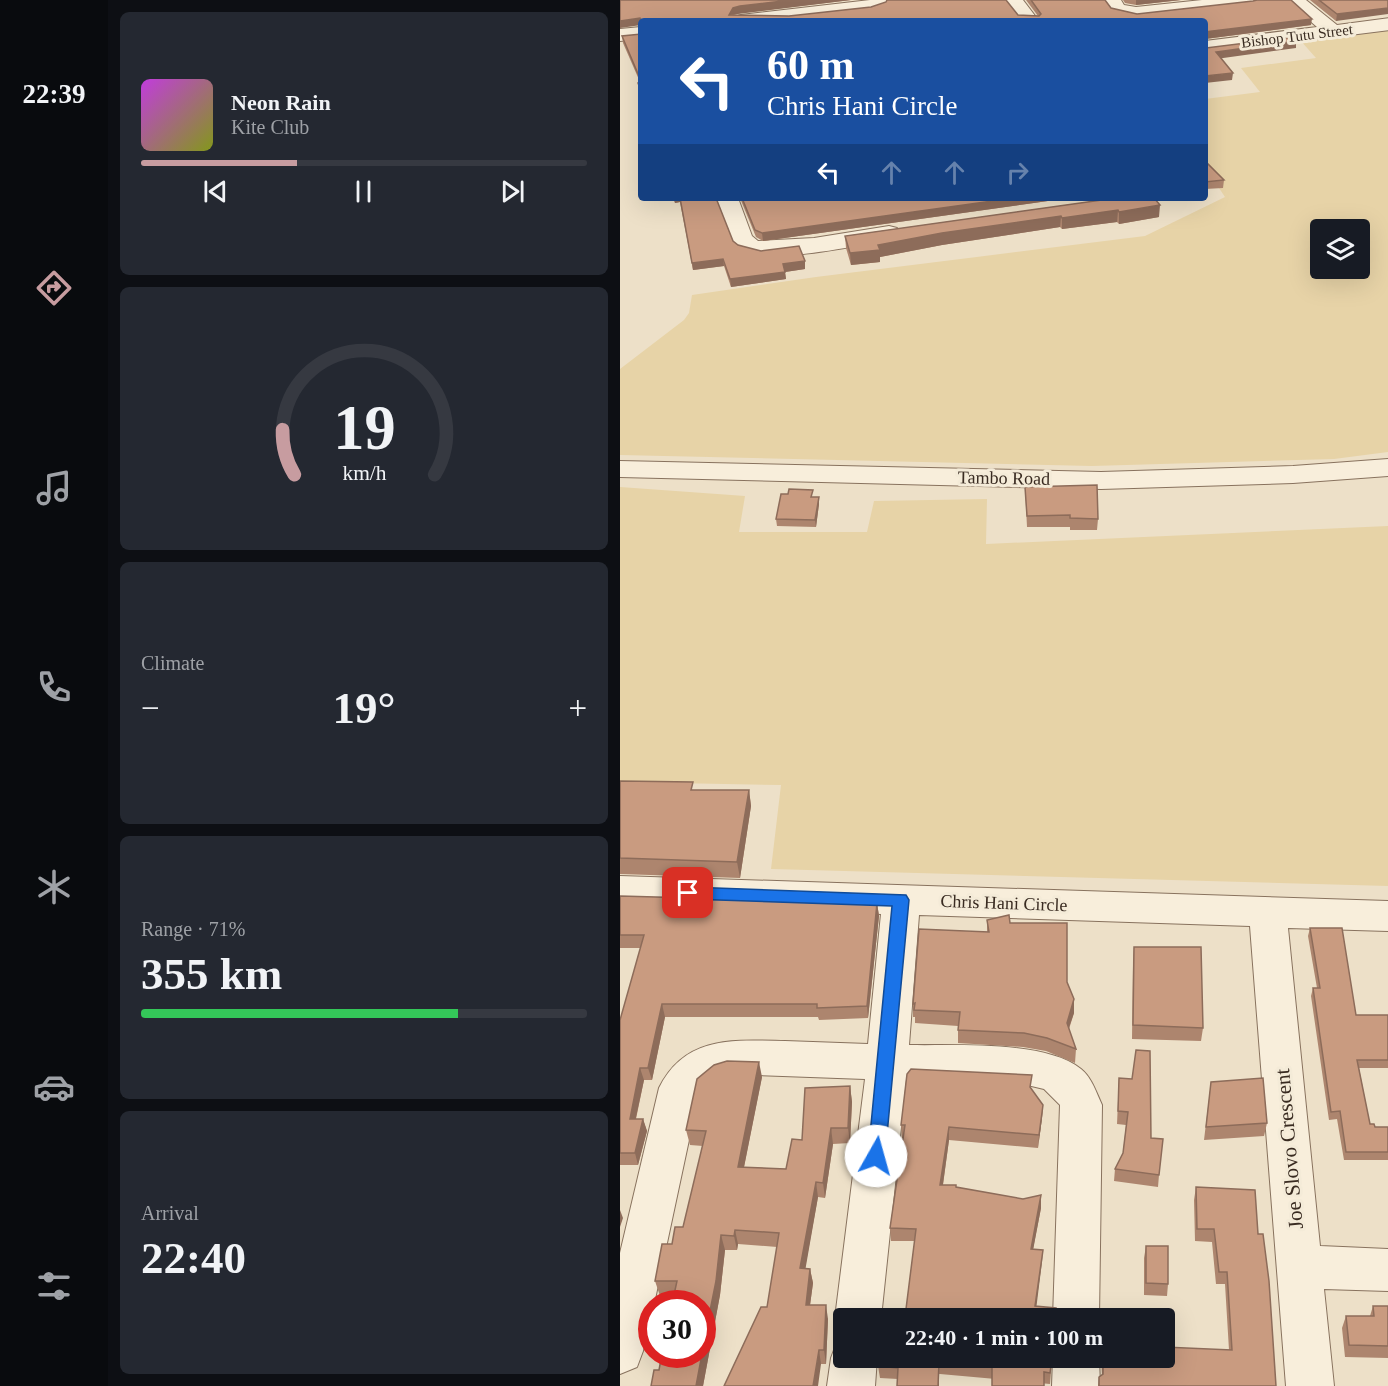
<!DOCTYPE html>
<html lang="en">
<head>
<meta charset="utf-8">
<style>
  body { margin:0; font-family:"Times New Roman",serif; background:#242831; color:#f1f3f6; height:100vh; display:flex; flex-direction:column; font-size:22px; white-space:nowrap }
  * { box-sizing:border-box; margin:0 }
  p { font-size:20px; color:#9ea1a6 }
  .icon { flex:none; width:33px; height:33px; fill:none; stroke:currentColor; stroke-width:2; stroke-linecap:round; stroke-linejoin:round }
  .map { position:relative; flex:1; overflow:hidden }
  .drawer { display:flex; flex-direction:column; gap:12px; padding:12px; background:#0d0f14; width:512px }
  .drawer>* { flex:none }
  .top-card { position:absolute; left:18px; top:18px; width:570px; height:183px; border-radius:6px; box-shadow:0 6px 24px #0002; background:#1a4fa0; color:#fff; overflow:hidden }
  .buttons { position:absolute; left:690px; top:219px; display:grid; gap:12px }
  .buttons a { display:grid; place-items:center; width:60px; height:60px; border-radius:6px; background:#171b24; box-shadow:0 6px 24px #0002; font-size:30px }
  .speed { position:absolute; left:18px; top:1290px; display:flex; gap:12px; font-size:30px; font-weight:700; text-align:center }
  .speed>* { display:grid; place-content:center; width:78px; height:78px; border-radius:50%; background:#171b24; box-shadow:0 6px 24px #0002; line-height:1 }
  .speed .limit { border:9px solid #d22; background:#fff; color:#111 }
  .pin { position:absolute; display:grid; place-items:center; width:51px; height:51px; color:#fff; margin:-26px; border-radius:12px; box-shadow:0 3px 9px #0006 }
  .me { position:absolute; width:66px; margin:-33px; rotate:7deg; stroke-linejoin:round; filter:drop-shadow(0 0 4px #0008) }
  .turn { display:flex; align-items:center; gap:21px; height:126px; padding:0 30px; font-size:27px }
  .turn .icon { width:78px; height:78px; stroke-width:2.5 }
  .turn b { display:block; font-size:42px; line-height:51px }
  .lanes { display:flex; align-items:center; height:57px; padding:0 30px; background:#0003; justify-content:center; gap:30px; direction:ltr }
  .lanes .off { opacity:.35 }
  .big { font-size:45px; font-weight:700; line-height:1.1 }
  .drawer .card { flex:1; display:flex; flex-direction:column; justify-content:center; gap:9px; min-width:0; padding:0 21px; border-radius:9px; background:#242831 }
  .drawer .dial { align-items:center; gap:0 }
  .dial svg { height:156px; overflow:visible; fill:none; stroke:#363941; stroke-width:7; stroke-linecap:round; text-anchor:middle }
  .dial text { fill:#f1f3f6; stroke:none }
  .song { display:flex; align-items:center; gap:18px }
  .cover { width:72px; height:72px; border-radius:9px; background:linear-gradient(135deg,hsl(290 70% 55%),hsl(70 70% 35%)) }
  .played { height:6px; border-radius:3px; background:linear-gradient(90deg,#c79ca0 35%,#363941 35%) }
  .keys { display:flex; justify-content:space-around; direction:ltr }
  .heat { display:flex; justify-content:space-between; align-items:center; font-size:33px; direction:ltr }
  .charge { height:9px; border-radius:4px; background:linear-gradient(90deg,#34c759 71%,#363941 0) }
  .trip { position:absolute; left:213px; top:1308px; width:342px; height:60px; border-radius:6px; background:#171b24; box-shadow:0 6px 24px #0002; font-weight:700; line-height:60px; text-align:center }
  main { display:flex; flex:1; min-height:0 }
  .tabs { display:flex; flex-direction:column; width:108px; justify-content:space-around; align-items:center; background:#090b0e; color:#9ea1a6 }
  .tabs .icon { width:42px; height:42px }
  .tabs .current { color:#c79ca0 }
  .tabs b { font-size:27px; color:#f1f3f6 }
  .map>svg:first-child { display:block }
</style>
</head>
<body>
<main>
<nav class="tabs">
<b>22:39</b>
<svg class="icon current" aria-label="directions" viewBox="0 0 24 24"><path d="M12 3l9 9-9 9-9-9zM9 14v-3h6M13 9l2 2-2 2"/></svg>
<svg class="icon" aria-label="music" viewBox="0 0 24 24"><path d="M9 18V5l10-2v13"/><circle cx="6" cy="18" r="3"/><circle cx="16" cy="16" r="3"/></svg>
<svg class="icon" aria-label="phone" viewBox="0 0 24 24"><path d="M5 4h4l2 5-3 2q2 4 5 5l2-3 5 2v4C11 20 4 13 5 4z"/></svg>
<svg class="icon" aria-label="climate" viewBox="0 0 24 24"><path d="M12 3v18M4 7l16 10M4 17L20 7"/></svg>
<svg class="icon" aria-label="car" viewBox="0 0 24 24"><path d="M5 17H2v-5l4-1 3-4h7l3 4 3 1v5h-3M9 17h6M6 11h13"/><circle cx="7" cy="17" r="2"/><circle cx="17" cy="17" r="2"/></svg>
<svg class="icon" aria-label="filters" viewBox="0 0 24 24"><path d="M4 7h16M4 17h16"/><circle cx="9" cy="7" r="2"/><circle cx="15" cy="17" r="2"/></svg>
</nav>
<section class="drawer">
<div class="card">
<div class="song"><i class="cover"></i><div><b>Neon Rain</b><p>Kite Club</p></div></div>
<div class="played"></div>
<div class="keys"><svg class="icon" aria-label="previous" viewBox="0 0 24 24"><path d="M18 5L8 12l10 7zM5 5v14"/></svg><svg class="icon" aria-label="pause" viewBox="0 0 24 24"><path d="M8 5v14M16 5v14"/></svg><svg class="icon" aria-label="next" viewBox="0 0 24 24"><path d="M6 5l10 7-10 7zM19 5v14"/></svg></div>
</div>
<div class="card dial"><svg viewBox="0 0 100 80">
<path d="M14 69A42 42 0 1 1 86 69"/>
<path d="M14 69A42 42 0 0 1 8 46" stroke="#c79ca0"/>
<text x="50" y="56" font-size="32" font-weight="700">19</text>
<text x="50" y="72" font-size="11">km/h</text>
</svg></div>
<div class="card"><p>Climate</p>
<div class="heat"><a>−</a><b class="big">19°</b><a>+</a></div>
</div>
<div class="card"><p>Range · 71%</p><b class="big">355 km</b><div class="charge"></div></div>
<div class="card"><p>Arrival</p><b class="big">22:40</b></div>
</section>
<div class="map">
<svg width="769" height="1386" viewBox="0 0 769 1386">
  <rect width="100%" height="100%" fill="#ede0c8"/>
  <path fill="#e7d3a7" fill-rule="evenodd" d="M 768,30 L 768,452 L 714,459 L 472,466 L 0,455 L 0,369 L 64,320 L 69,313 L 72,295 L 196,277 L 525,236 L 605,197 L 585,167 L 585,99 L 640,92 L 621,68 L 696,58 L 680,40 ZM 700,230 L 740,230 L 740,268 L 700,268 Z
    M 0,487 L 125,496 L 119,532 L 247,532 L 254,501 L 367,499 L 366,544 L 768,526 L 768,886 L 151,869 L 161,785 L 0,782 Z"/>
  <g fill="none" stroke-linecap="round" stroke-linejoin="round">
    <g stroke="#88725e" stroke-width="2">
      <path id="street" d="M 250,0 L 269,0 L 266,7 L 251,12 L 170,21 L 112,21 L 114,17 L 121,15 Z
        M 384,0 L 403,0 L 419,21 L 400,21 Z
        M 482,0 L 501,0 L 504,5 L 516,7 L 582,0 L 641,0 L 639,4 L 632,6 L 516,19 L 491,13 Z
        M 666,0 L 686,0 L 717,25 L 769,18 L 769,30 L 585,53 L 585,41 L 697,27 Z
        M 21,27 L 21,39 L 0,41 L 0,29 Z
        M 96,198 L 118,198 L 132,236 L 138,241 L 194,238 L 269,226 L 277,228 L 281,233 L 277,238 L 269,240 C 240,245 140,267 117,249 C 104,239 100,213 96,198 Z
        M 769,459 L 769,476 L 673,483 L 481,489 L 0,477 L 0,461 L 481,472 L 673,466 Z
        M 0,876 L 769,901 L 769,931 L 668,928 L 700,1246 L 769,1249 L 769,1291 L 704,1289 L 714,1386 L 666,1386 L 630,926 L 299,915 L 289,1045 C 335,1046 425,1040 461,1069 C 472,1078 476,1092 482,1105 L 479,1318 L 433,1318 L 440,1105 L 424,1089 L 403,1084 L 286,1080 L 261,1318 L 224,1318 L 224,1335 L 215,1318 L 245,1079 L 110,1074 L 96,1079 L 79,1093 L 34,1304 L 32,1304 L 23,1351 L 17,1367 L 0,1374 L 0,1253 L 39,1088 C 65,1035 114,1040 165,1041 C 193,1042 220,1043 248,1044 L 261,914 L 0,906 Z
        M 224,1339 L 224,1358 L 257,1358 L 255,1386 L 207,1386 L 211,1358 L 217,1342 Z
        M 433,1358 L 479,1358 L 480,1386 L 432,1386 Z"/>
    </g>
    <use href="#street" fill="#f8eedb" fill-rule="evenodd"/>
  </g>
  <path fill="#ad856e" d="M 0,0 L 231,0 L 121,13 L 114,15 L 169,16 L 398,15 L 418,16 L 406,0 L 485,0 L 491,8 L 517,14 L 691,25 L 585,39 L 585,21 L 21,21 L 21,25 Z
    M 503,0 L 561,0 L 516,5 L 505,3 Z
    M 690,0 L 768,0 L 716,21 Z
    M 21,34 L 21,95 L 18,83 L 20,82 L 3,43 L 2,36 Z
    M 585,160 L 604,180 L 603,188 L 585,189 Z
    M 53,198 L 96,198 L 113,241 L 118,245 L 141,251 L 185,261 L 185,269 L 165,272 L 166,279 L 111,287 L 104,266 L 73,270 L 60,202 L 55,203 Z
    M 120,198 L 449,198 L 143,241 L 136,237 Z
    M 496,198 L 539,217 L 499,224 L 497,222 L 442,229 L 440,227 L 322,245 L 260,257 L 260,262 L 231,265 L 226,248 L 225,236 Z
    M 405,487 L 478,519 L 477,530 L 450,530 L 450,527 L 407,527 Z
    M 193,497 L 199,497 L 199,504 L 196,527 L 157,526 L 156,519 Z
    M 0,781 L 74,790 L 129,790 L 131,806 L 120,878 L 0,874 Z
    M 0,896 L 257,903 L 259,916 L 248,1018 L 199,1020 L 198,1017 L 45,1017 L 32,1080 L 24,1080 L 16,1119 L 23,1119 L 27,1131 L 18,1165 L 0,1165 L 0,1020 L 21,948 L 0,948 Z
    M 367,920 L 390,923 L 447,982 L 454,999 L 454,1013 L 449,1029 L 456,1049 L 455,1063 L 426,1051 L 403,1047 L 338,1043 L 338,1026 L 295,1023 L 295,1017 L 293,1017 L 293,1004 L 367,932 Z
    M 690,928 L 736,1015 L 768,1015 L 768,1068 L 739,1068 L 750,1124 L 755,1127 L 768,1127 L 768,1160 L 724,1160 L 717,1119 L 709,1120 L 691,996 L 693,988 L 697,988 L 688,936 Z
    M 514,947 L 583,1028 L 581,1041 L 512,1039 L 513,960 Z
    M 142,1077 L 124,1167 L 166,1169 L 182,1140 L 230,1086 L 232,1102 L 230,1143 L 213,1144 L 205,1198 L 198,1197 L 185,1268 L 190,1269 L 193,1283 L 190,1305 L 208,1319 L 206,1364 L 201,1364 L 147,1307 L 157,1247 L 118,1244 L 117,1250 L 105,1250 L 100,1295 L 83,1386 L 31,1386 L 39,1370 L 54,1295 L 40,1296 L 35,1281 L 52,1244 L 63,1227 L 83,1146 L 70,1145 L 66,1130 Z
    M 499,1078 L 531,1138 L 539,1175 L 538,1187 L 494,1181 L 495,1169 L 503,1153 L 506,1125 L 497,1124 Z
    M 591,1082 L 647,1123 L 644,1136 L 584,1140 Z
    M 423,1105 L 422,1118 L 418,1148 L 329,1140 L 323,1185 L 403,1199 L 421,1195 L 421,1208 L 413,1249 L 422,1262 L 286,1309 L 295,1241 L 271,1241 L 270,1228 L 283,1138 L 282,1138 L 281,1125 Z
    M 576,1187 L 638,1234 L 656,1386 L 478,1386 L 479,1377 L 482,1375 L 481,1358 L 544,1358 L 609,1350 L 605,1284 L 596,1284 L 592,1242 L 575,1241 L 574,1200 Z
    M 526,1246 L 548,1284 L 547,1296 L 524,1295 L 524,1258 Z
    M 753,1306 L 768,1306 L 768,1358 L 725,1357 L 722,1328 L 726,1316 L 750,1316 Z
    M 260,1358 L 432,1358 L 430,1384 L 320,1374 L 278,1379 L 260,1378 L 258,1366 Z"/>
  <path fill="#8d6c5a" d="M 171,0 L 231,0 L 109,15 L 113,8 L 120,6 Z
    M 516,0 L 561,0 L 516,5 Z
    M 768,8 L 768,14 L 716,21 L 717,14 Z
    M 20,18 L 21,25 L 0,28 L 0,21 Z
    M 692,19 L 691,25 L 585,39 L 585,32 Z
    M 676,41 L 676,48 L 596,59 L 596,52 Z
    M 613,73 L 612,80 L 585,83 L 585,76 Z
    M 54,198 L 60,198 L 60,202 L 55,203 Z
    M 394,198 L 449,198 L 143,241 L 142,233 Z
    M 540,205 L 539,217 L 499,224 L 499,212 Z
    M 498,210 L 497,222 L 442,229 L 442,218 Z
    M 441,216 L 440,227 L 322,245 L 260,257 L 260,262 L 231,265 L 230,253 L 258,245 L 322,233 Z
    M 103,259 L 104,266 L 73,270 L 72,263 Z
    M 185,261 L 185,269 L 165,272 L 166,279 L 111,287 L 110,279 L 163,264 Z
    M 199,497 L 199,504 L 196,527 L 195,520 Z
    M 129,790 L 131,806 L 120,878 L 117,862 Z
    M 257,903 L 259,916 L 248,1018 L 247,1006 Z
    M 454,999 L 454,1013 L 446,1036 L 447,1023 Z
    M 42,1004 L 45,1017 L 32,1080 L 28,1068 Z
    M 139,1062 L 142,1077 L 121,1182 L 118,1167 Z
    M 20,1068 L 24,1080 L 13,1131 L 10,1119 Z
    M 230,1086 L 232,1102 L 230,1143 L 228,1128 Z
    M 423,1105 L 422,1118 L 418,1148 L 419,1135 Z
    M 23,1119 L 27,1131 L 18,1165 L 15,1153 Z
    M 329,1127 L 329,1140 L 321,1198 L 320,1185 Z
    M 211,1128 L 213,1144 L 205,1198 L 203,1183 Z
    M 196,1182 L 198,1197 L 183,1283 L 180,1268 Z
    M 421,1195 L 421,1208 L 411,1261 L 411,1249 Z
    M 0,1210 L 3,1218 L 0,1227 Z
    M 115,1230 L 118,1244 L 117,1250 L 114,1236 Z
    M 101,1235 L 105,1250 L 100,1295 L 83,1386 L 76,1386 L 82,1354 Z
    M 423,1250 L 422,1262 L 415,1318 L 415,1306 Z
    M 190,1269 L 193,1283 L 188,1320 L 186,1305 Z
    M 206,1305 L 208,1319 L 206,1364 L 204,1350 Z
    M 199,1350 L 201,1364 L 198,1386 L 193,1386 Z
    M 319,1362 L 319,1386 L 318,1386 Z"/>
  <path fill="#c99b80" stroke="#8d6c5a" stroke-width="1.5" d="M 0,0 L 171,0 L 120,6 L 113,8 L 109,15 L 169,16 L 251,7 L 266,2 L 267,0 L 386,0 L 398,15 L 419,16 L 421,14 L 411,0 L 485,0 L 491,8 L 517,14 L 633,1 L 637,0 L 671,0 L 692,19 L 585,32 L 585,34 L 585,21 L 22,21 L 20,18 L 0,21 Z
    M 699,0 L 768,0 L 768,8 L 717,14 Z
    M 21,34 L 21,81 L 2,36 Z
    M 673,37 L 676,41 L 596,52 L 613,73 L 585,76 L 585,47 L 586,48 Z
    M 21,82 L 21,91 L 18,83 Z
    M 585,160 L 586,162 L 604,180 L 585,182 Z
    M 60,198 L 96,198 L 113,241 L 118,245 L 141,251 L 179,246 L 185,261 L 163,264 L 165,272 L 110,279 L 103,259 L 72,263 Z
    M 122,198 L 394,198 L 142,233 L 135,230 Z
    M 496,198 L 534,198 L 540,205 L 499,212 L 498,210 L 442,218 L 441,216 L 322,233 L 258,245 L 260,250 L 230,253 L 225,236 Z
    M 477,485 L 478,519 L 450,518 L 450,515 L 407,516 L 405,487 Z
    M 169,489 L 193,490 L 191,497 L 199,497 L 195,520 L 156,519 L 161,494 L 168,494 Z
    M 0,781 L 73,782 L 71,790 L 129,790 L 117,862 L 0,858 Z
    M 0,896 L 257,903 L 247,1006 L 197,1008 L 197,1004 L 42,1004 L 28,1068 L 20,1068 L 10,1119 L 23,1119 L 15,1153 L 0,1153 L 0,1020 L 24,935 L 0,935 Z
    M 389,915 L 390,923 L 447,923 L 447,982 L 454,999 L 447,1023 L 456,1049 L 427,1038 L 404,1033 L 338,1030 L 340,1012 L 294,1010 L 295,1003 L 293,1004 L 299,929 L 369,932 L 367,920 Z
    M 690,928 L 722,928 L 736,1015 L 768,1015 L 768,1060 L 737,1060 L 750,1124 L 754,1124 L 755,1127 L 768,1127 L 768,1152 L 726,1152 L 720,1111 L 711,1112 L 693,988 L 700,988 Z
    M 514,947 L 581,947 L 583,1028 L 513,1025 Z
    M 516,1050 L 530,1051 L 531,1138 L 543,1139 L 539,1175 L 495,1169 L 503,1153 L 508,1112 L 498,1111 L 499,1078 L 512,1079 Z
    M 107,1061 L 139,1062 L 118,1167 L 166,1169 L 172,1139 L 182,1140 L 185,1088 L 230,1086 L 228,1128 L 211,1128 L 203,1183 L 196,1182 L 180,1268 L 190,1269 L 186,1305 L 206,1305 L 204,1350 L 199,1350 L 193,1386 L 104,1386 L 141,1307 L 147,1307 L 159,1233 L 115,1230 L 114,1236 L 101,1235 L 96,1281 L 82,1351 L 82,1304 L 52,1304 L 57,1281 L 35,1281 L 42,1244 L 52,1244 L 55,1227 L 63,1227 L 86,1131 L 66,1130 L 77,1079 L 94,1065 Z
    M 291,1069 L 412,1075 L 410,1087 L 423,1105 L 419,1135 L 329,1127 L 320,1185 L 336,1185 L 336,1187 L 403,1199 L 421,1195 L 411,1249 L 423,1250 L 415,1306 L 436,1308 L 435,1318 L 280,1318 L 281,1309 L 286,1309 L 296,1229 L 270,1228 L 285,1125 L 281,1125 L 287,1074 Z
    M 643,1078 L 647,1123 L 586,1127 L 591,1082 Z
    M 576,1187 L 635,1190 L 638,1234 L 643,1234 L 649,1281 L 656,1386 L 479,1386 L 479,1377 L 483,1374 L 483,1358 L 544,1358 L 544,1347 L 612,1350 L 607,1272 L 599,1272 L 594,1229 L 577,1229 Z
    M 526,1246 L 548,1246 L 548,1284 L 526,1283 Z
    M 753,1306 L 768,1306 L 768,1346 L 729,1345 L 726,1316 L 754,1316 Z
    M 42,1354 L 82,1354 L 76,1386 L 31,1386 L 34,1370 L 39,1370 Z
    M 260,1358 L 432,1358 L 430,1373 L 424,1372 L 424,1386 L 372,1386 L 372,1367 L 319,1362 L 318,1386 L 277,1386 L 278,1368 L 258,1366 Z"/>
  <path fill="#1a73e8" stroke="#114b97" stroke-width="1.5" d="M 68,887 L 286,895 L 289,900 L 265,1156 L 263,1162 L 256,1164 L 250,1162 L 248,1156 L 272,906 L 68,899 L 63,898 L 60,893 L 63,889 Z"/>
  <g text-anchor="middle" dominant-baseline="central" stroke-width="6" stroke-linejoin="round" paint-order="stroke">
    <g font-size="15" fill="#392b21" stroke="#f4ebd8">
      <text transform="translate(677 36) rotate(-7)">Bishop Tutu Street</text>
    </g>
    <g font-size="18" fill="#392b21" stroke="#f4ebd8">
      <text transform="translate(384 478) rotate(1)">Tambo Road</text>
      <text transform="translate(384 903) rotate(2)">Chris Hani Circle</text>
    </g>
    <g font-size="21" fill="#392b21" stroke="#f4ebd8">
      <text transform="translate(669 1149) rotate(-95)">Joe Slovo Crescent</text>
    </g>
  </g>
</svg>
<div class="buttons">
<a><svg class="icon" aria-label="layers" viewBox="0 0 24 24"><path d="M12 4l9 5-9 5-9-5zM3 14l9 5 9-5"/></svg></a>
</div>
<div class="speed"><div class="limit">30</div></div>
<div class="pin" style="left:68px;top:893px;background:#d93025"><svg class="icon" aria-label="arrive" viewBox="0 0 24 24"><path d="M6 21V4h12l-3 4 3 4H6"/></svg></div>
<svg class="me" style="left:256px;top:1156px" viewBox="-20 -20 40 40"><circle r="19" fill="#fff"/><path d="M0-13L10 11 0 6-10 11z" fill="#1a73e8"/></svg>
<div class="trip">22:40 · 1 min · 100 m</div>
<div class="top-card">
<div class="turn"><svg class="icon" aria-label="left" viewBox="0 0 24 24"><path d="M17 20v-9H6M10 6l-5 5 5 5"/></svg><div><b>60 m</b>Chris Hani Circle</div></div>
<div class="lanes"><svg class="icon" aria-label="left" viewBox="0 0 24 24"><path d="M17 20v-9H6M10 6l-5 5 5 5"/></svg><svg class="icon off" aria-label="ahead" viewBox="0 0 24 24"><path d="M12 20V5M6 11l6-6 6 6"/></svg><svg class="icon off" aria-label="ahead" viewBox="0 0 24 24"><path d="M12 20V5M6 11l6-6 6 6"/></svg><svg class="icon off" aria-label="right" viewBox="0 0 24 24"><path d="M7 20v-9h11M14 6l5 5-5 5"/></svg></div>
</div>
</div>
</main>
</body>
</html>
